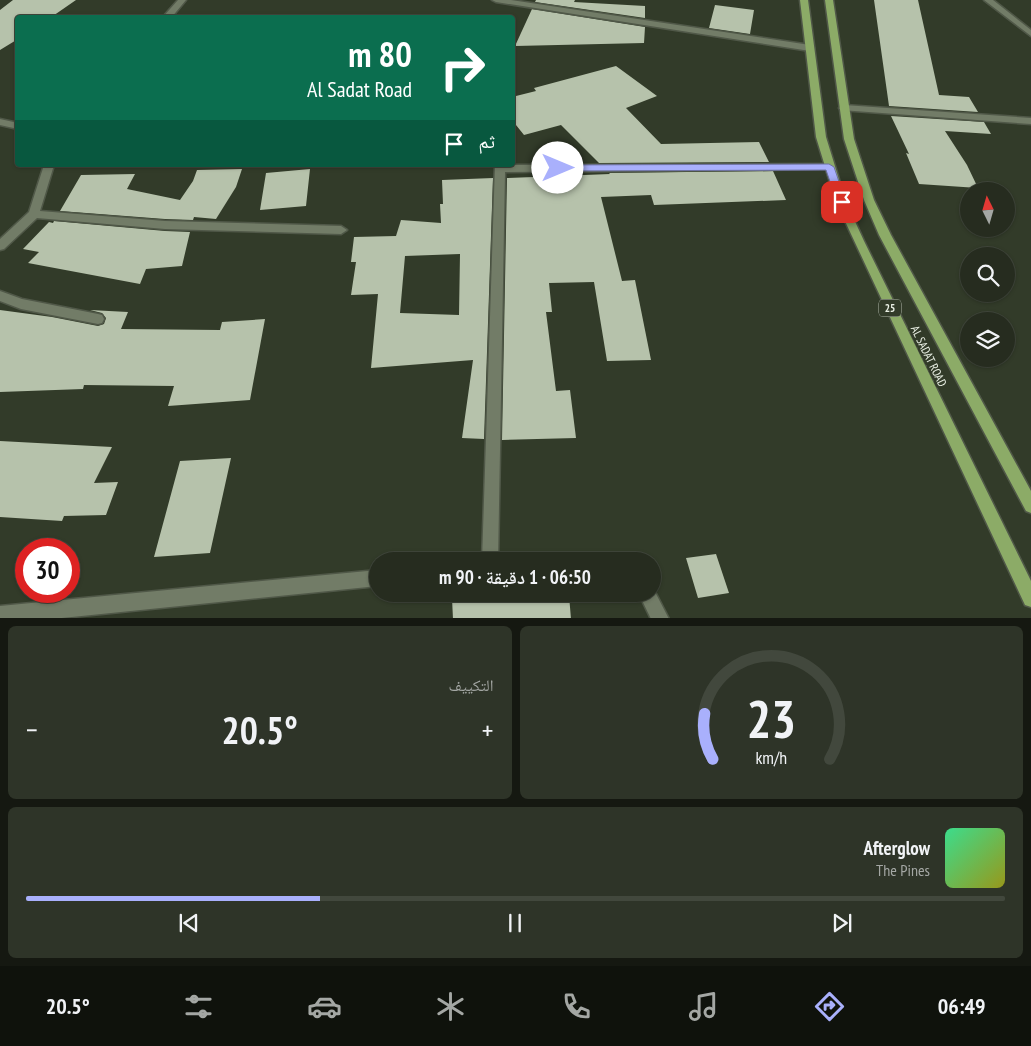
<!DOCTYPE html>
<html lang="ar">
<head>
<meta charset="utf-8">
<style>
  body { margin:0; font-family:"PT Sans Narrow","Noto Naskh Arabic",sans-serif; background:#2e3428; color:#f1f3f6; direction:rtl; height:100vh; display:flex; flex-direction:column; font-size:19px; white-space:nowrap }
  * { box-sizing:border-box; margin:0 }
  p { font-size:16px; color:#a4a7a4 }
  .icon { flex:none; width:28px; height:28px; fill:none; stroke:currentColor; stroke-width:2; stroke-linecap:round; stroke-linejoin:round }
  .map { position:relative; height:618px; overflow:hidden; direction:ltr }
  .side { display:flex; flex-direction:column; gap:8px; padding:8px; background:#151811; flex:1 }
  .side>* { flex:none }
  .banner { position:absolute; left:15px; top:15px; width:500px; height:152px; border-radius:5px; box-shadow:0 1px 4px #0004,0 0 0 1px #42483d; direction:rtl; background:#0b6e4f; color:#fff; overflow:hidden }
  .needle { width:32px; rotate:355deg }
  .controls { position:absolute; left:960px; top:182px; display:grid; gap:10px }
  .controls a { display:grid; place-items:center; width:55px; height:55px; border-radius:50%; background:#262c1f; box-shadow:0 1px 4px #0004,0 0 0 1px #42483d; font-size:25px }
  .speed { position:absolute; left:15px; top:538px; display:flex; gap:10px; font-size:25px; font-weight:700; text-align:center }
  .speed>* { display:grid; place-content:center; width:65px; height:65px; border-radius:50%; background:#262c1f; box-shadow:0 1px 4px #0004,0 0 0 1px #42483d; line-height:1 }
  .speed .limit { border:8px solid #d22; background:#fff; color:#111 }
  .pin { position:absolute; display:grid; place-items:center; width:42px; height:42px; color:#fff; margin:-21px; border-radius:10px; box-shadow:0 2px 8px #0006 }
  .me { position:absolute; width:55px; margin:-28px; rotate:90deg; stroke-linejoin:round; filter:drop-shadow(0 0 4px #0008) }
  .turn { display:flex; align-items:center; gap:18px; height:105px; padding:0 20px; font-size:22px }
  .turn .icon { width:65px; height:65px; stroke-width:2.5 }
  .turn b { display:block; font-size:35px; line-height:42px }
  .then { display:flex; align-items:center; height:48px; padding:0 20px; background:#0003; gap:10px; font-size:19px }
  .big { font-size:38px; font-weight:600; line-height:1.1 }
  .side .tile { flex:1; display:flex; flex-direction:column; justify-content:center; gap:8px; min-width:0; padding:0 18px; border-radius:8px; background:#2e3428 }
  .side .dial { align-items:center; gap:0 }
  .dial svg { height:130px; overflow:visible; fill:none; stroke:#42483d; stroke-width:7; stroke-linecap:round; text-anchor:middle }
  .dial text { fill:#f1f3f6; stroke:none }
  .song { display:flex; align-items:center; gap:15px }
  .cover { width:60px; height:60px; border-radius:8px; background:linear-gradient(135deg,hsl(150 70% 55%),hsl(60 70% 35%)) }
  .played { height:5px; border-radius:2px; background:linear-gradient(90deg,#a9b0fc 30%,#42483d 30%) }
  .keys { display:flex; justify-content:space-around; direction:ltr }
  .heat { display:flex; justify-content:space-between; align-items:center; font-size:28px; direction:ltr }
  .side .tiles { flex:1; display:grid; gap:8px; grid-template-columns:1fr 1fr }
  .tile:last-child { grid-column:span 2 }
  .trip { position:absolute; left:369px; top:552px; width:292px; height:50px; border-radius:25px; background:#262c1f; box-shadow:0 1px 4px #0004,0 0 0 1px #42483d; font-weight:600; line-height:50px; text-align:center; direction:rtl }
  .tabs { display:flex; height:80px; justify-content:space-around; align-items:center; background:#0f120c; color:#a4a7a4 }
  .tabs .icon { width:35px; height:35px }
  .tabs .current { color:#a9b0fc }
  .tabs b { font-size:22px; color:#f1f3f6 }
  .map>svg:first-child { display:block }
</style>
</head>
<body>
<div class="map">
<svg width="1031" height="619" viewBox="0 0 1031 619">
  <rect width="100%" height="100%" fill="#323b29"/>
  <path fill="#b6c2ab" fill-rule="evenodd" d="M 13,0 L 76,0 L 50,18 L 18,18 L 18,39 L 0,50 L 0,10 Z
    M 536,0 L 575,0 L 574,2 L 645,6 L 645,18 L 535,2 Z
    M 874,0 L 918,0 L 939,95 L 969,97 L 978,112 L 889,106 Z
    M 715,5 L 754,10 L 750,34 L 709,28 Z
    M 532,9 L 645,27 L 644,43 L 515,46 Z
    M 616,66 L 657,96 L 626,108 L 661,144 L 759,142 L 769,162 L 599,163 L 561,125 L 524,135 L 512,120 L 512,97 L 536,91 L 534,88 Z
    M 891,116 L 984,122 L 991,134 L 945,131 L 967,165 L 978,188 L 919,184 L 906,153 L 909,154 Z
    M 242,169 L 236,187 L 216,219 L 194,217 L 193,220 L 165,219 L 60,211 L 81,175 L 135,174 L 127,189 L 180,200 L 193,181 L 197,170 Z
    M 310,169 L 306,206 L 260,210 L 266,173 Z
    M 773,171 L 786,200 L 654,205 L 651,195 L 601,197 L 622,281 L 635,280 L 651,360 L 607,361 L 594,282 L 549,283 L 552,312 L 546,312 L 556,391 L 570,390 L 576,438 L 502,440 L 507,178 L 610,174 L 609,173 Z
    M 493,178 L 484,439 L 462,438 L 473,360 L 371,368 L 378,294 L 351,295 L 356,262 L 351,262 L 354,237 L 396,236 L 401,220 L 441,223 L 440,204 L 443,204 L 442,180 ZM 460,254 L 459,315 L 400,313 L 405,256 Z
    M 54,221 L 165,231 L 190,232 L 182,266 L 146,269 L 140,284 L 28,263 L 39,252 L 23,249 L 49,222 L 53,223 Z
    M 0,310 L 52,317 L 98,326 L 104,324 L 106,318 L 102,313 L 90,310 L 128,312 L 121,329 L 220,330 L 222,322 L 265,319 L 250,400 L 168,406 L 174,386 L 84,385 L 83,389 L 0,392 Z
    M 0,441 L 112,447 L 94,483 L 118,482 L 106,515 L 64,516 L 62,521 L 0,517 Z
    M 231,458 L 210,553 L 154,557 L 180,461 Z
    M 716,554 L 729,593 L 698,598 L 686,558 Z
    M 569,595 L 571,619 L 453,619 L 452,598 Z"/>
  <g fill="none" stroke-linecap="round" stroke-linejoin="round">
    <g stroke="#505848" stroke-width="3">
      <path id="street" d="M 178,0 L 186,0 L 171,18 L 162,18 Z
        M 492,0 L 511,0 L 810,45 L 814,48 L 810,51 L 496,2 Z
        M 984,0 L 993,0 L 1031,30 L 1031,36 Z
        M 844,105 L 1031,118 L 1031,124 L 841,110 L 839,108 Z
        M 0,119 L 18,123 L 18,129 L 0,125 Z
        M 829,164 L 833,165 L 834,167 L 833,169 L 505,172 L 498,561 L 482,561 L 495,165 Z
        M 44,165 L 54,165 L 40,211 L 165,221 L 341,226 L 347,230 L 341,234 L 165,229 L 37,218 L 4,249 L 0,250 L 0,239 L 29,212 Z
        M 0,291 L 22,299 L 98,314 L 102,315 L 104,319 L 102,323 L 98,324 L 21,309 L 0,301 Z
        M 378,570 L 378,586 L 52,619 L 0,619 L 0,606 Z
        M 653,588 L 669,619 L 651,619 L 639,594 L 652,594 Z"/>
    </g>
    <g stroke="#505848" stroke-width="3">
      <path id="primary" d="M 800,0 L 808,0 L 826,137 L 846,202 L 864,241 L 1031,581 L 1031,607 L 1025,605 L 836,202 L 816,137 Z
        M 825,0 L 833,0 L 854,139 L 874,200 L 891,235 L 1031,491 L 1031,513 L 1026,511 L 879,235 L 864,200 L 844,139 Z"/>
    </g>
    <use href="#street" fill="#727c67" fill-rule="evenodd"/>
    <use href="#primary" fill="#8cab67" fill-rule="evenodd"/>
  </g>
  <path fill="#a9b0fc" stroke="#6e72a4" d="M 829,164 L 834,167 L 846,202 L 845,204 L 842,205 L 837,202 L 826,170 L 558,171 L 554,168 L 558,165 Z"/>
  <g text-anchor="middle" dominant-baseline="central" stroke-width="5" stroke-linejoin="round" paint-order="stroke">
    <rect fill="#323b29" stroke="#b3baad" stroke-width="1" x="879" y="299.5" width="22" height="17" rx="4"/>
    <g font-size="11" font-weight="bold" fill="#eaf0e5">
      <text x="890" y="308">25</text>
    </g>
    <g font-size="12" fill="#eaf0e5" stroke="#323b29">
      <text transform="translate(929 356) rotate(64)">AL SADAT ROAD</text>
    </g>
  </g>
</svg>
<div class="controls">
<a><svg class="needle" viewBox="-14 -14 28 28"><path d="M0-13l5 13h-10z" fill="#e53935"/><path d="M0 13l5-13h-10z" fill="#a4a7a4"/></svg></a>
<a><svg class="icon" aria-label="search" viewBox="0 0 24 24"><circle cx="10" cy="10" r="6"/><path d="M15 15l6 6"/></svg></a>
<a><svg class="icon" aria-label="layers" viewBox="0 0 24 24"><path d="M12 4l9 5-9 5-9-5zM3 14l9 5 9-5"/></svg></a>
</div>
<div class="speed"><div class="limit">30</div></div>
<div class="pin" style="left:842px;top:202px;background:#d93025"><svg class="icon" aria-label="arrive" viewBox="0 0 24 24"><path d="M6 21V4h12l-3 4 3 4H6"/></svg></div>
<svg class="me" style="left:558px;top:168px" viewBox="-20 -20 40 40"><circle r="19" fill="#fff"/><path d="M0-13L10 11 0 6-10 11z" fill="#a9b0fc"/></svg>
<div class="trip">06:50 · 1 دقيقة · 90 m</div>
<div class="banner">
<div class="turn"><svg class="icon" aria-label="right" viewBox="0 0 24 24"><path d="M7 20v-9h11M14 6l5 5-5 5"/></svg><div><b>80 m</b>Al Sadat Road</div></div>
<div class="then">ثم<svg class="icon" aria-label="arrive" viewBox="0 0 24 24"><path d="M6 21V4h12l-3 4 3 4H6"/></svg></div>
</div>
</div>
<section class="side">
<div class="tiles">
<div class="tile dial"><svg viewBox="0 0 100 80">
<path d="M14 69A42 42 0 1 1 86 69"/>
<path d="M14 69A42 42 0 0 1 9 41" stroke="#a9b0fc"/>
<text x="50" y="56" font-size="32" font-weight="700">23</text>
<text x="50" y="72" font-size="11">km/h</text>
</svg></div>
<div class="tile"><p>التكييف</p>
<div class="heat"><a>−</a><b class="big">20.5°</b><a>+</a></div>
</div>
<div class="tile">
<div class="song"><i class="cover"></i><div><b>Afterglow</b><p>The Pines</p></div></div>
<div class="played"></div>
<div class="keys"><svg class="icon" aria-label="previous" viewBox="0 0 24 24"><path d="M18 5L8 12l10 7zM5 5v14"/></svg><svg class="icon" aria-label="pause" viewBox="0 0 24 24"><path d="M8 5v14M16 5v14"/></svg><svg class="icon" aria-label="next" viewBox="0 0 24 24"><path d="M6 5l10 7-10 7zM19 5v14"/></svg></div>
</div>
</div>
</section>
<nav class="tabs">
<b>06:49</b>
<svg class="icon current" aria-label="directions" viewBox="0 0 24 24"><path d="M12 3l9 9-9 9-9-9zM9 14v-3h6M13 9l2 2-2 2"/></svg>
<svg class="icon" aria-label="music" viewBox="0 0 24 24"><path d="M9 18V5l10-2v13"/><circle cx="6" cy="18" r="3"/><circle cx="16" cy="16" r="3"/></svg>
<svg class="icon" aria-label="phone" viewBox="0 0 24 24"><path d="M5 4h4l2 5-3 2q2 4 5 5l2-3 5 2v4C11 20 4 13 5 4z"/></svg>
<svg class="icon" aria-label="climate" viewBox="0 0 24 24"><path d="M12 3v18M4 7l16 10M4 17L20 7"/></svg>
<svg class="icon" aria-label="car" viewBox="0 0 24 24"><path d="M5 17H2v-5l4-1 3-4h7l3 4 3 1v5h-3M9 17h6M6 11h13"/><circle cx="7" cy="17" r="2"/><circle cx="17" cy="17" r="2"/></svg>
<svg class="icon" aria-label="filters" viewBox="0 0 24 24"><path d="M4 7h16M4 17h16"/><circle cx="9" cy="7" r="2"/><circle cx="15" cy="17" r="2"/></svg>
<b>20.5°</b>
</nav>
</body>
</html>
